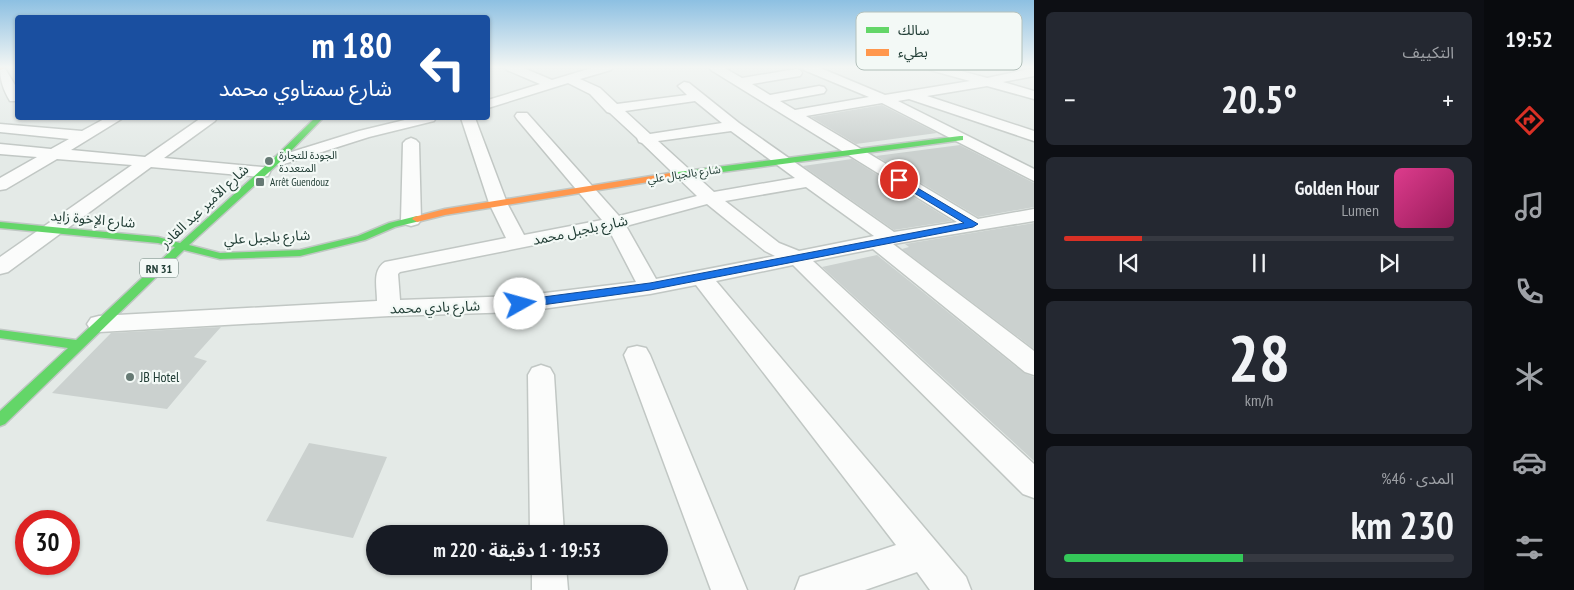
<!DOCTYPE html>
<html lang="ar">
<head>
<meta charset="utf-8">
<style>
  body { margin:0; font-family:"PT Sans Narrow","Noto Sans Arabic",sans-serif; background:#242831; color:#f1f3f6; direction:rtl; height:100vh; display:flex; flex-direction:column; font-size:19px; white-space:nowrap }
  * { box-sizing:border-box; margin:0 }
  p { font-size:16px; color:#9ea1a6 }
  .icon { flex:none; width:28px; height:28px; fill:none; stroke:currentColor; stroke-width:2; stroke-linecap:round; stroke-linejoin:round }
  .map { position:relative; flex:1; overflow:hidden; direction:ltr }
  .side { display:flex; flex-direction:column; gap:12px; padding:12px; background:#0d0f14; width:450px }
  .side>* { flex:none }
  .banner { position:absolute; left:15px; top:15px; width:475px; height:105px; border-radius:5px; box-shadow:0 1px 4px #0004; direction:rtl; background:#1a4fa0; color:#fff; overflow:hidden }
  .speed { position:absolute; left:15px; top:510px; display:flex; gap:10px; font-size:25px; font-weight:700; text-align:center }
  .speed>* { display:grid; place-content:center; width:65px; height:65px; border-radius:50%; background:#171b24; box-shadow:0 1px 4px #0004; line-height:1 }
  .speed .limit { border:8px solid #d22; background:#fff; color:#111 }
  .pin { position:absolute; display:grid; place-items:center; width:42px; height:42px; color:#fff; margin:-21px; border:2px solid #fff; border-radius:50%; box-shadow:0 1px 5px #0007 }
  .me { position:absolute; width:55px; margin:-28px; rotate:83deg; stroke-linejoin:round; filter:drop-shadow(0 0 4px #0008) }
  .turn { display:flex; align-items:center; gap:18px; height:105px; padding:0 15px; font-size:22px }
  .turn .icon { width:65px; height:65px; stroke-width:2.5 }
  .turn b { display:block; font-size:35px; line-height:42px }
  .big { font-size:38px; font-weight:600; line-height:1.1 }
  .side .widget { flex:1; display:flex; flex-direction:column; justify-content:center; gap:8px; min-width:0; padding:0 18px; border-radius:8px; background:#242831 }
  .side .dial { align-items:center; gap:0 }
  .dial b { font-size:65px; line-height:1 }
  .song { display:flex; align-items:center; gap:15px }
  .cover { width:60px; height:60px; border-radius:8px; background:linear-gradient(135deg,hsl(330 70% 55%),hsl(330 70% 35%)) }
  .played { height:5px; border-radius:2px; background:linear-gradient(90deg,#d93025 20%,#363941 20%) }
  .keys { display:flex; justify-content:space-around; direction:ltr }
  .heat { display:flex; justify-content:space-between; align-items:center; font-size:28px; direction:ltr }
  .charge { height:8px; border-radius:4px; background:linear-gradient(90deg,#34c759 46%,#363941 0) }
  .trip { position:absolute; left:366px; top:525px; width:302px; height:50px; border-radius:25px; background:#171b24; box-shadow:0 1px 4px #0004; font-weight:600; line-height:50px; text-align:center; direction:rtl }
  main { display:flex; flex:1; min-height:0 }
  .tabs { display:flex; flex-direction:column; width:90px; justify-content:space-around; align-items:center; background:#090b0e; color:#9ea1a6 }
  .tabs .icon { width:35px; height:35px }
  .tabs .active { color:#d93025 }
  .tabs b { font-size:22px; color:#f1f3f6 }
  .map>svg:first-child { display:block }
</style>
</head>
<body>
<main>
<nav class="tabs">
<b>19:52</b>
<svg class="icon active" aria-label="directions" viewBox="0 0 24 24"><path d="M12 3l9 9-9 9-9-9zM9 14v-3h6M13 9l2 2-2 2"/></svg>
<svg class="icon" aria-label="music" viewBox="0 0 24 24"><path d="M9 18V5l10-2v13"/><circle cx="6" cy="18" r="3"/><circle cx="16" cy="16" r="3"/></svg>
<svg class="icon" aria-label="phone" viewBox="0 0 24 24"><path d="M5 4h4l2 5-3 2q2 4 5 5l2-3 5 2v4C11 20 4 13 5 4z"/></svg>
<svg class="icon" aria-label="climate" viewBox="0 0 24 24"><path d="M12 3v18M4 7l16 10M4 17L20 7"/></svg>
<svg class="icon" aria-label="car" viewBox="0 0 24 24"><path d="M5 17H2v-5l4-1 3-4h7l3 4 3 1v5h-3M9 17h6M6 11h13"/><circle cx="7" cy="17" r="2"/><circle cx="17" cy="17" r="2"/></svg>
<svg class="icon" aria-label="filters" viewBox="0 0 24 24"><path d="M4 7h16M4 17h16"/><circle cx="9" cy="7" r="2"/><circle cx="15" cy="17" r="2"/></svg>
</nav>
<section class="side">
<div class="widget"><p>التكييف</p>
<div class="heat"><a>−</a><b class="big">20.5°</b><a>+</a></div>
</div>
<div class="widget">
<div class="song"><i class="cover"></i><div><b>Golden Hour</b><p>Lumen</p></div></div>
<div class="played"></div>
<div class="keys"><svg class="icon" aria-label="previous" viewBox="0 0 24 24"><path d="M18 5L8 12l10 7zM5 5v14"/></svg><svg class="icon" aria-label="pause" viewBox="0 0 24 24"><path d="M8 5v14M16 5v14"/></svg><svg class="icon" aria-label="next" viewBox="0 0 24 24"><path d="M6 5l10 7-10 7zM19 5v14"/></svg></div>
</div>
<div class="widget dial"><b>28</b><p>km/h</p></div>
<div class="widget"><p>المدى · 46%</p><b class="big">230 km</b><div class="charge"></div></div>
</section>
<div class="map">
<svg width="1034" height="590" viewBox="0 0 1034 590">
  <rect width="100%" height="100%" fill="#e4eae7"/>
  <path fill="#cbd1cf" d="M 882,105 L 937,133 L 856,144 L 811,117 Z
    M 960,145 L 1034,183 L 1034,207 L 978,217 L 876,156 Z
    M 852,159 L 952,221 L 894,230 L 803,166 Z
    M 1034,223 L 1034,349 L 902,249 L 909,247 L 905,244 Z
    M 877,255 L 1024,373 L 1034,377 L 1034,461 L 822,267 Z
    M 221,327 L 194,357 L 207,361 L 167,409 L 52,393 L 111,333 Z
    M 309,443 L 387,457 L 353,538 L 266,521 Z"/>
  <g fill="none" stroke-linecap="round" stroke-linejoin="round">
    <g stroke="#c1c7c4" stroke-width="3">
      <path id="street" d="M 0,67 L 4,67 L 18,90 L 18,101 L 10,101 C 3,89 0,80 0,67 Z
        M 505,67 L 521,67 L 552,80 L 595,67 L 613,67 L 611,70 L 580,79 L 600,88 L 617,104 L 687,95 L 678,86 L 684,82 L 689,83 L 739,123 L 894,232 L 957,222 L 711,70 L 709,67 L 723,67 L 742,78 L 796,69 L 800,70 L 802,73 L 800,76 L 752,84 L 770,95 L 819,86 L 824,87 L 826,90 L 824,93 L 780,101 L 795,110 L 869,97 L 804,70 L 802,67 L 818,67 L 885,95 L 970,81 L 930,70 L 928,67 L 946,67 L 987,78 L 1034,68 L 1034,76 L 1003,82 L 1034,91 L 1034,99 L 987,86 L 927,96 L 1034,131 L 1034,141 L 909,99 L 898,101 L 1034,169 L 1034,181 L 882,103 L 806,116 L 978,219 L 1034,209 L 1034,221 L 893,244 L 1034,351 L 1034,375 L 1025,372 L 873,249 L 813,261 L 1034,464 L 1034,498 L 1023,494 L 793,265 L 716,281 L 966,577 L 971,590 L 930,590 L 917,572 L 865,590 L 795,590 L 800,577 L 896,545 L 696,285 L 650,294 L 520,312 L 389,316 L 99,332 L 91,330 L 87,324 L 91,318 L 99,316 L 377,301 C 377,287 372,270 385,262 L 506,238 L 489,203 L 461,118 L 475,118 L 507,203 L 524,235 L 602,220 L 517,119 L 515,116 L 517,113 L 527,113 L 619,216 L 697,196 L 642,143 L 639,142 L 637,138 L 610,113 L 607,112 L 590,94 L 568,83 L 488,108 L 488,100 L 540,84 L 507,70 ZM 695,101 L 722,123 L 650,134 L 625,111 ZM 731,131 L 795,178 L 714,192 L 658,141 ZM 806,187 L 874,236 L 799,251 L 779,243 L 725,201 ZM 707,204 L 765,251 L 775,256 L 656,279 L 626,226 ZM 609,230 L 636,282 L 520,296 L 400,300 L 398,274 L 400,272 Z
        M 106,118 L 123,118 L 71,150 L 145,157 L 201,118 L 217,118 L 215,121 L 164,158 L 262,167 L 268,168 L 270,172 L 268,176 L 262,177 L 151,167 L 8,272 L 0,274 L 0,257 L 132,165 L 57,159 L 6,189 L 0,190 L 0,178 L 37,157 L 0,154 L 0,144 L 51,149 L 69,139 L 0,132 L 0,124 L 82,131 Z
        M 413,118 L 436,118 L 434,121 L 369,137 L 281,165 L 269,165 L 267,162 L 269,159 L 359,131 Z
        M 411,138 L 416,140 L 419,143 L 421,220 L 418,224 L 411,226 L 404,224 L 401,220 L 403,143 L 406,140 Z
        M 637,346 L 646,348 L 650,355 L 747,590 L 711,590 L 624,355 L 628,348 Z
        M 541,365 L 550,368 L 554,375 L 564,534 L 530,534 L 528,375 L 532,368 Z
        M 532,566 L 566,566 L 568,590 L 532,590 Z"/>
    </g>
    <g stroke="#c0c7c4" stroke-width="3">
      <path id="fast" d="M 315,118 L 323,118 L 278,164 L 189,245 L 220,253 L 300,250 L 358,236 L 389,223 L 417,216 L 420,217 L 420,221 L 395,227 L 365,240 L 300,256 L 220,259 L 184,250 L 5,424 L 0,426 L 0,411 L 68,348 L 0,338 L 0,330 L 76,340 L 175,247 L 158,243 L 0,228 L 0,222 L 158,237 L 180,243 L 272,160 Z
        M 960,136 L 963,136 L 963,140 L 670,179 L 666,176 L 670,173 Z"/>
    </g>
    <g stroke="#c0c7c4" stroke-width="3">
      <path id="slow" d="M 0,67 L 8,67 L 0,70 Z
        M 670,173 L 674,176 L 673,178 L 445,215 L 417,222 L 412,219 L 414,217 L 445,209 Z"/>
    </g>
    <use href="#street" fill="#fbfcfb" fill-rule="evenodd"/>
    <use href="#fast" fill="#63d668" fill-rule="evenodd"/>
    <use href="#slow" fill="#ff974d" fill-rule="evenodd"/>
  </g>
  <linearGradient id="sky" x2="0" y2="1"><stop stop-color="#8dc0e2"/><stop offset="0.45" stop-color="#f3f6f4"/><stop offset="1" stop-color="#f3f6f4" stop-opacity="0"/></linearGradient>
  <rect width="1034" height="149" fill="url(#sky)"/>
  <path fill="#1a73e8" stroke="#114b97" d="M 899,177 L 978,224 L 973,227 L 650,290 L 520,308 L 514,304 L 520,300 L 650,283 L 964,223 L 896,182 L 896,178 Z"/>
  <g fill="#667a74" stroke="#f3f9f6" stroke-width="2">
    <circle cx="269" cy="161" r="5"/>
    <rect x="255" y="177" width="10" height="10" rx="2.5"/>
    <circle cx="130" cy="377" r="5"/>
  </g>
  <g text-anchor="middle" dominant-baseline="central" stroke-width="4.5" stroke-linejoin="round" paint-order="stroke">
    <g font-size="11" fill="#223e36" stroke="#f3f9f6" text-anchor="start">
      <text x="279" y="155">الجودة للتجارة<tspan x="279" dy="13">المتعددة</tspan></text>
      <text x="270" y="182">Arrêt Guendouz</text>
    </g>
    <g font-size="11" fill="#223e36" stroke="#f3f9f6">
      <text transform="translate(684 174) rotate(-8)">شارع بالجبال علي</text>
    </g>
    <rect fill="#f3f9f6" stroke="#617670" stroke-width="1" x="140" y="258.5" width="38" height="19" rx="4"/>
    <g font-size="12" font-weight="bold" fill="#223e36">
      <text x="159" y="268">RN 31</text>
    </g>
    <g font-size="14" fill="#223e36" stroke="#f3f9f6">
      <text transform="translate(204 206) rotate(-43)">شارع الأمير عبد القادر</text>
      <text transform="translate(93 219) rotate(5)">شارع الإخوة زايد</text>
      <text transform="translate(580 230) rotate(-12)">شارع بلجبل محمد</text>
      <text transform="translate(267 237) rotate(-3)">شارع بلجبل علي</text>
      <text transform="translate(435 307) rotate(-2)">شارع بادي محمد</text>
    </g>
    <g font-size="14" fill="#223e36" stroke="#f3f9f6" text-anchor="start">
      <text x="140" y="377">JB Hotel</text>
    </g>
  </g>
  <rect x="856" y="12" width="166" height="58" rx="8" fill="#f3f9f6" stroke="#b4c1bc" stroke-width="1"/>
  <rect x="866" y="27" width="23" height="6" fill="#63d668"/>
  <rect x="866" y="49" width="23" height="7" fill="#ff974d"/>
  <g font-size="14" fill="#223e36">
    <text x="898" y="35">سالك</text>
    <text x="898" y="57">بطيء</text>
  </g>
</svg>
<div class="speed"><div class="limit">30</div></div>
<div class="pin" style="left:899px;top:180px;background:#d93025"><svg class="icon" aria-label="arrive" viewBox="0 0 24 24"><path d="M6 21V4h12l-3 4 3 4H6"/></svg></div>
<svg class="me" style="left:520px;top:304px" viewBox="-20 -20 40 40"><circle r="19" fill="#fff"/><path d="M0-13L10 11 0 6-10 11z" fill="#1a73e8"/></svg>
<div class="trip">19:53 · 1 دقيقة · 220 m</div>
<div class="banner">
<div class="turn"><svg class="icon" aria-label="left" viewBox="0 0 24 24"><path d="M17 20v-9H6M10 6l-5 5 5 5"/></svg><div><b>180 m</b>شارع سمتاوي محمد</div></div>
</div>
</div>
</main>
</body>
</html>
